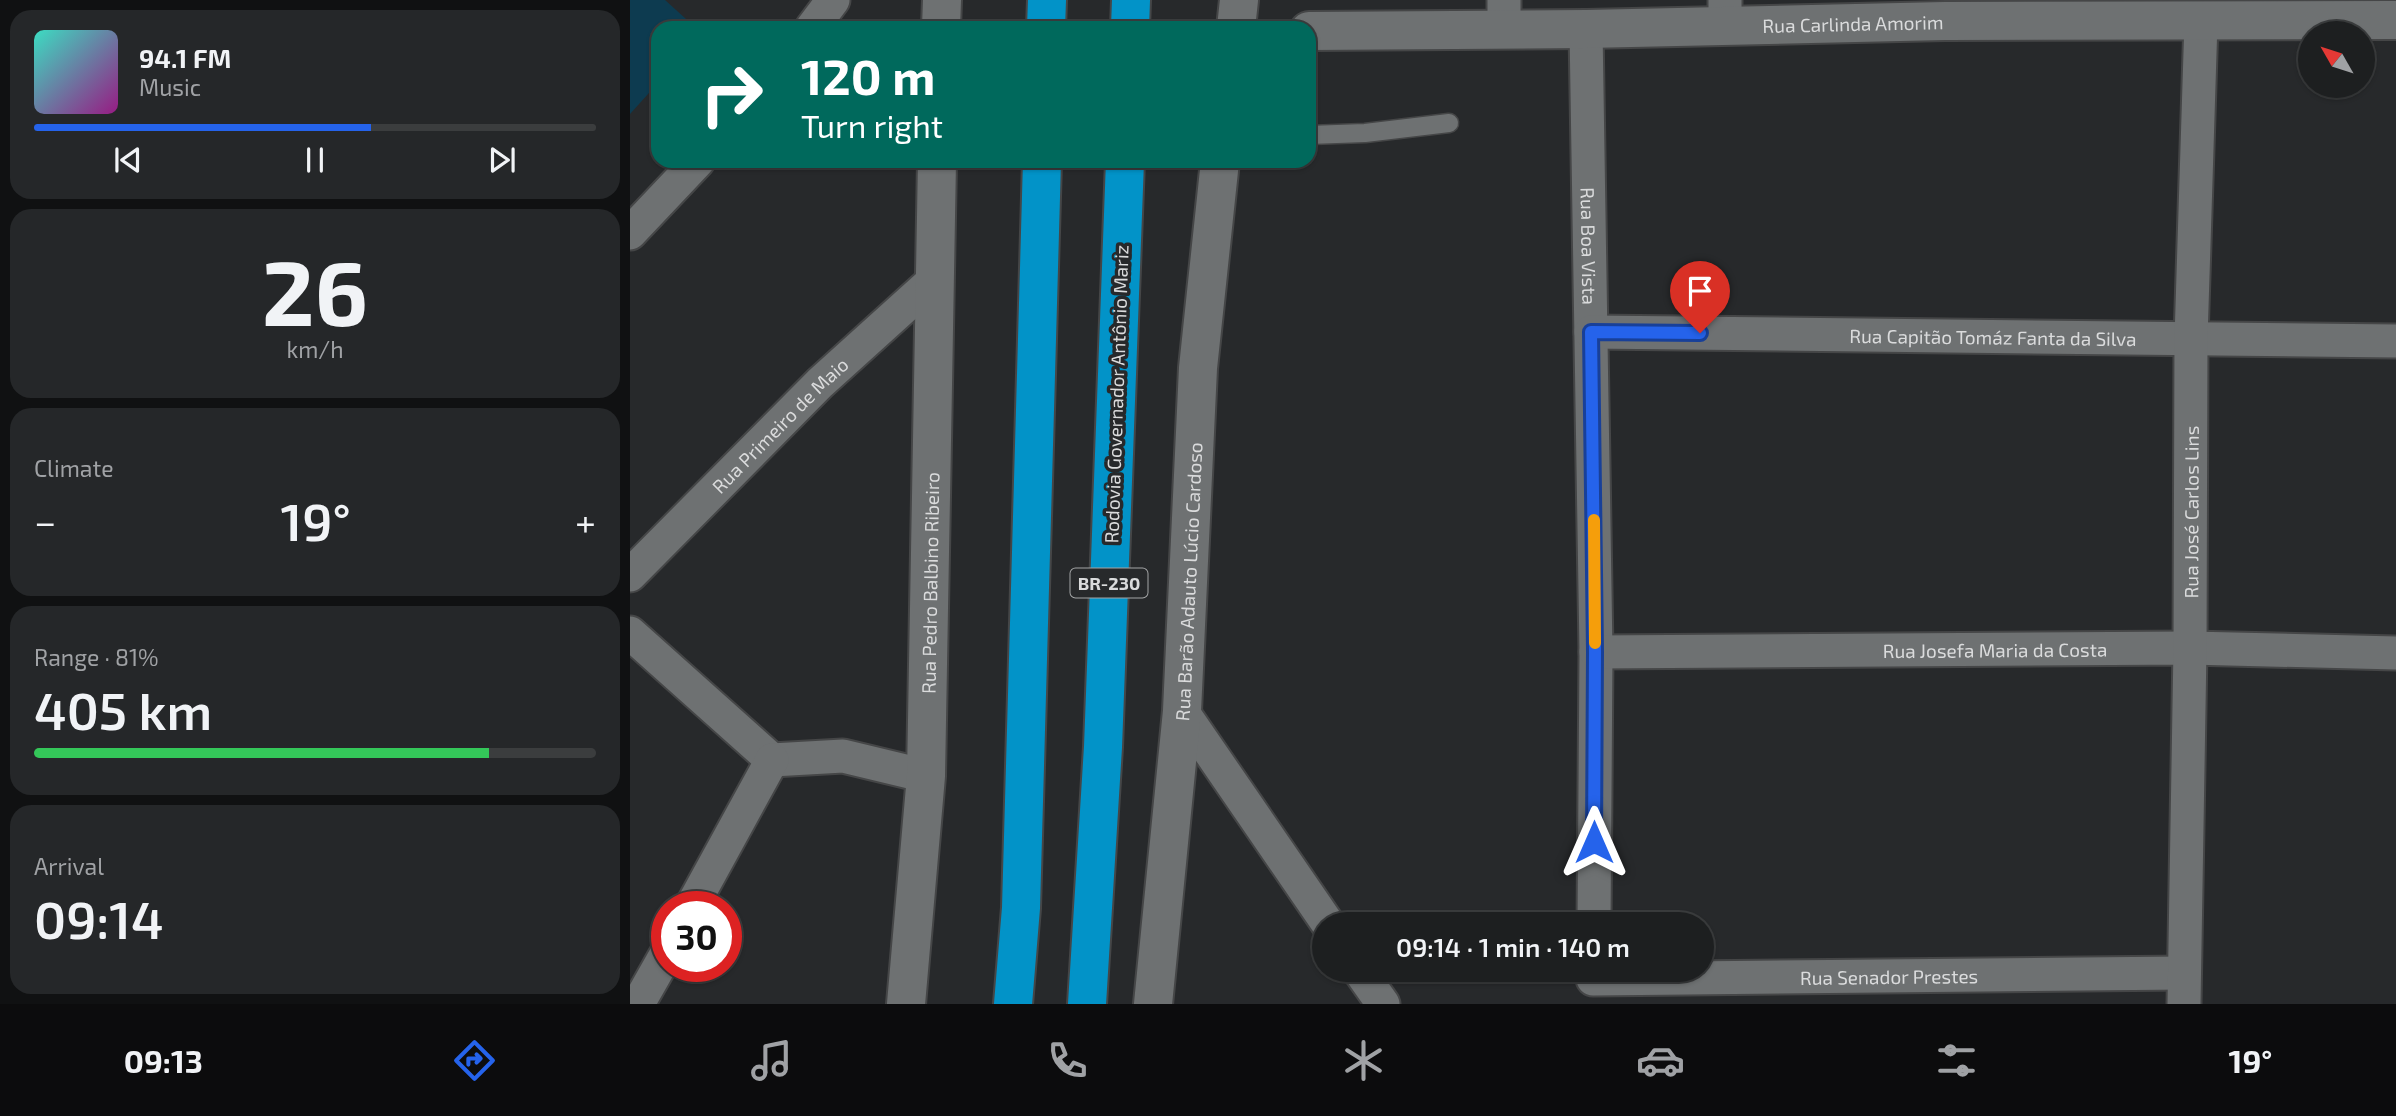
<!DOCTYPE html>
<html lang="en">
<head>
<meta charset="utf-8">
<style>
  body { margin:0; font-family:"Exo 2",sans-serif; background:#252729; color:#f1f3f6; height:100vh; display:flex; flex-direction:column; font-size:26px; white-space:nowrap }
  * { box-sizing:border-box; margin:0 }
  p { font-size:23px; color:#a0a2a5 }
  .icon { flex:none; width:38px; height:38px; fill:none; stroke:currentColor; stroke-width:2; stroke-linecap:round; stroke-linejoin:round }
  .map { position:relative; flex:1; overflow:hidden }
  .details { display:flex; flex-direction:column; gap:10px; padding:10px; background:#101112; width:630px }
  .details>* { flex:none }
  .hud { position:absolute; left:21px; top:21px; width:665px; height:147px; border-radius:21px; box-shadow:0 2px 5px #0004,0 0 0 2px #3b3d3e; background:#00695c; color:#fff; overflow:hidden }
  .needle { width:46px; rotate:309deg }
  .buttons { position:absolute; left:1668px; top:21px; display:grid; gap:14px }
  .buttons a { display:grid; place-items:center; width:77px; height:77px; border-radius:50%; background:#1d1f20; box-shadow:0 2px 5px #0004,0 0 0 2px #3b3d3e; font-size:35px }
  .speed { position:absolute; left:21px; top:891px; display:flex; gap:14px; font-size:35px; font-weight:700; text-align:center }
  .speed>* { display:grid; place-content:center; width:91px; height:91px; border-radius:50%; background:#1d1f20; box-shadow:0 2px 5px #0004,0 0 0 2px #3b3d3e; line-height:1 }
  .speed .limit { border:10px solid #d22; background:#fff; color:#111 }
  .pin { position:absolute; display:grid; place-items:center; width:60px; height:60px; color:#fff; margin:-72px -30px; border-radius:50% 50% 50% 0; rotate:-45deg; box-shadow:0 0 7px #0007 }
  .pin .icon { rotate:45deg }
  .me { position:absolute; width:77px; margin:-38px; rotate:0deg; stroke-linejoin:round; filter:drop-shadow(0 0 5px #0008) }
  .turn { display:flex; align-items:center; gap:24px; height:147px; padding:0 35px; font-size:32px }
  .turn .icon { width:91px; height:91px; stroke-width:2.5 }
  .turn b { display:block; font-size:49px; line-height:60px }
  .big { font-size:52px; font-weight:600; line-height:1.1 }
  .details .widget { flex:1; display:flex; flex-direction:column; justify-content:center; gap:10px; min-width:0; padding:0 24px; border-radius:21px; background:#252729 }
  .details .dial { align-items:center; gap:0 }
  .dial b { font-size:91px; line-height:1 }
  .song { display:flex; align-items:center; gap:21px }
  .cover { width:84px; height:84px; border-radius:10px; background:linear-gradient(135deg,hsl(170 70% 55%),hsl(310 70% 35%)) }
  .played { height:7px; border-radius:4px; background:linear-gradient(90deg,#2563eb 60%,#3b3d3e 60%) }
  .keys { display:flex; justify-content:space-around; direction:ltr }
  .heat { display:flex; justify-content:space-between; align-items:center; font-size:38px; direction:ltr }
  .charge { height:10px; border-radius:5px; background:linear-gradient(90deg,#34c759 81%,#3b3d3e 0) }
  .trip { position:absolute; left:682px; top:912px; width:402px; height:70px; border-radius:35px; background:#1d1f20; box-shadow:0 2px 5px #0004,0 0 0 2px #3b3d3e; font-weight:600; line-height:70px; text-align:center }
  .menu { display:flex; height:112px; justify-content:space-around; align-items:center; background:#0c0c0d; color:#a0a2a5 }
  .menu .icon { width:49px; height:49px }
  .menu .current { color:#2563eb }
  .menu b { font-size:32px; color:#f1f3f6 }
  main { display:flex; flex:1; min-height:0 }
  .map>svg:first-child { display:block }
</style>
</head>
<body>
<main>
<section class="details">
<div class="widget">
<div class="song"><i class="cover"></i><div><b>94.1 FM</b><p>Music</p></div></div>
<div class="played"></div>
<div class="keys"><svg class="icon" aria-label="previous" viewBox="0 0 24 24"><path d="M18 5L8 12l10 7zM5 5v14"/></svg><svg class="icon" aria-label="pause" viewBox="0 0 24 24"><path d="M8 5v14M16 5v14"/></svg><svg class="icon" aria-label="next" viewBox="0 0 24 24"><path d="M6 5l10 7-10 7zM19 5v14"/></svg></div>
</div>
<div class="widget dial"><b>26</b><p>km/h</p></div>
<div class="widget"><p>Climate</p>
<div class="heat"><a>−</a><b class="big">19°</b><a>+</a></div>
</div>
<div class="widget"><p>Range · 81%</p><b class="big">405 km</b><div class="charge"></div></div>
<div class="widget"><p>Arrival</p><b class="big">09:14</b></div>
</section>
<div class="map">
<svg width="1766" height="1004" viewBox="0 0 1766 1004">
  <rect width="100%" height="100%" fill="#27292b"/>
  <path fill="#0d3b50" d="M 0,0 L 35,0 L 66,28 L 28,28 L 28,83 L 0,114 Z"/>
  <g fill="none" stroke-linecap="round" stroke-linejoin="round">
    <g stroke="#454647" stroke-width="21">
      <path id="lane" d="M 679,135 L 735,133 L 819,123"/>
    </g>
    <g stroke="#454647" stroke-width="37">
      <g id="street">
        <path d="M 874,0 L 874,29"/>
        <path d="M 1095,0 L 1095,25"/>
        <path d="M 182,28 L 203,0"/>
        <path id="s1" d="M 956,29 L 966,652 L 964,924"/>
        <path d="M 0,233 L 68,161"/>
        <path id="s2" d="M 961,332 L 1766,341"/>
        <path id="s3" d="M 0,575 L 190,383 L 304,280"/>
        <path d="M 0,633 L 142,760"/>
        <path id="s4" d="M 966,652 L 1560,648 L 1766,653"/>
        <path d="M 552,711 L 698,924"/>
        <path d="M 142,760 L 213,756 L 296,776"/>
        <path d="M 62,906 L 142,760"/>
        <path d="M 729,970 L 753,1004"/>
        <path id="s5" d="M 963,979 L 1554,973"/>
        <path d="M 8,1004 L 37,953"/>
        <path id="s6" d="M 1554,1004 L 1560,648 L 1561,339 L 1571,21"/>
      </g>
    </g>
    <g stroke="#454647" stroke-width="42">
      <g id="secondary">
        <path d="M 311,28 L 312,0"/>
        <path d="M 606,28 L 609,0"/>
        <path id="s7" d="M 679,31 L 956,29 L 1315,21 L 1766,20"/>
        <path id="s8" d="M 276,1004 L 296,776 L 307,161"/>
        <path id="s9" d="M 523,1004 L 552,711 L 568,368 L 590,161"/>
      </g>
    </g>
    <g stroke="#454647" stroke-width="42">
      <path id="highway" d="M 416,28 L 417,0
        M 500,28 L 501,0
        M 383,1004 L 391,908 L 412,161
        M 457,1004 L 473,747 L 495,161"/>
    </g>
    <use href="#lane" stroke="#6e7172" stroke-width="18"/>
    <use href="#street" stroke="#6e7172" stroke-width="33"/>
    <use href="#secondary" stroke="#6e7172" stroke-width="38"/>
    <use href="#highway" stroke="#0293c8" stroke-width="38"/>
  </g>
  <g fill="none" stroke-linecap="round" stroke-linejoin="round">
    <g stroke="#184099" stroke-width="18">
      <path id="route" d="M 964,842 L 965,652 L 961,332 L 1070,333"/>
    </g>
    <use href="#route" stroke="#2563eb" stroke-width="12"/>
    <path stroke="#f59e0b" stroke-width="12" d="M 964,520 L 965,643"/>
  </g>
  <g text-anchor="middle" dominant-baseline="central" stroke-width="7" stroke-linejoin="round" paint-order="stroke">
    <rect fill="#27292b" stroke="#a4a6a7" stroke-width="2" x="440.5" y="568.5" width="77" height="29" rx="5"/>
    <g font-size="18" font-weight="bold" fill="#dadbdc">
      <text x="479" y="583">BR-230</text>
    </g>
    <g font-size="19" fill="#dadbdc" stroke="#27292b">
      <text stroke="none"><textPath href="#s7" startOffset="544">Rua Carlinda Amorim</textPath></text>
      <text stroke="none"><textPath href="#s1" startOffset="217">Rua Boa Vista</textPath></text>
      <text stroke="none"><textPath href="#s2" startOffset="402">Rua Capitão Tomáz Fanta da Silva</textPath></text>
      <text transform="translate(486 394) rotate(-88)">Rodovia Governador Antônio Mariz</text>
      <text stroke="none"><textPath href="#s3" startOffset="212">Rua Primeiro de Maio</textPath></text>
      <text stroke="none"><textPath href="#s6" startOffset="492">Rua José Carlos Lins</textPath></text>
      <text stroke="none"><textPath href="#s8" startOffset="422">Rua Pedro Balbino Ribeiro</textPath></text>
      <text stroke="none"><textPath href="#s9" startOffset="424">Rua Barão Adauto Lúcio Cardoso</textPath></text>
      <text stroke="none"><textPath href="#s4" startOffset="399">Rua Josefa Maria da Costa</textPath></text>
      <text stroke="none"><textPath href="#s5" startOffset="296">Rua Senador Prestes</textPath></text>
    </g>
  </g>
</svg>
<div class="buttons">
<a><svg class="needle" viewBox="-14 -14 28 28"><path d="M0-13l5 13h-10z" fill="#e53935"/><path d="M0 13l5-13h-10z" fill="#a0a2a5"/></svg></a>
</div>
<div class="speed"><div class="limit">30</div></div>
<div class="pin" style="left:1070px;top:333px;background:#d93025"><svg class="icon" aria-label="arrive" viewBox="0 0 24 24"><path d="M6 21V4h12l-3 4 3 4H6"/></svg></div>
<svg class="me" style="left:964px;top:842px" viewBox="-20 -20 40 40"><path d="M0-17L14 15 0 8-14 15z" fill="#2563eb" stroke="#fff" stroke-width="4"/></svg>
<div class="trip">09:14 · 1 min · 140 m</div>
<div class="hud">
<div class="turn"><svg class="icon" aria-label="right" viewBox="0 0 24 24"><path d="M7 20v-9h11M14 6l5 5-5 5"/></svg><div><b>120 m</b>Turn right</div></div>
</div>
</div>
</main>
<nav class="menu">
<b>09:13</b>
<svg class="icon current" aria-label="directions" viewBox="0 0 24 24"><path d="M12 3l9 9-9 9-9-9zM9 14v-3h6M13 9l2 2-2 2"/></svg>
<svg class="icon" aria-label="music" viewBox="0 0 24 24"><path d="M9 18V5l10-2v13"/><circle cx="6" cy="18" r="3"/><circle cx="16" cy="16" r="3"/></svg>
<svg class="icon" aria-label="phone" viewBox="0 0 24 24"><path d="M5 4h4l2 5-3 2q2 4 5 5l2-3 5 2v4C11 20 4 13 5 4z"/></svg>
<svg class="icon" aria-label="climate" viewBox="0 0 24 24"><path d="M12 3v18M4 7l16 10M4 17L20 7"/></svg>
<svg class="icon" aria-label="car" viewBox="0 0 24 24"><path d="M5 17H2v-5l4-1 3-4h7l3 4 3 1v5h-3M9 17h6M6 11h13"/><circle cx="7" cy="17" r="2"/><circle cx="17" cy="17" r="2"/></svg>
<svg class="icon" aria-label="filters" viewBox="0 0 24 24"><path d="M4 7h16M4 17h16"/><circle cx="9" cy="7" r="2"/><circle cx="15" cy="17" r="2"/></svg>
<b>19°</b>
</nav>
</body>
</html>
